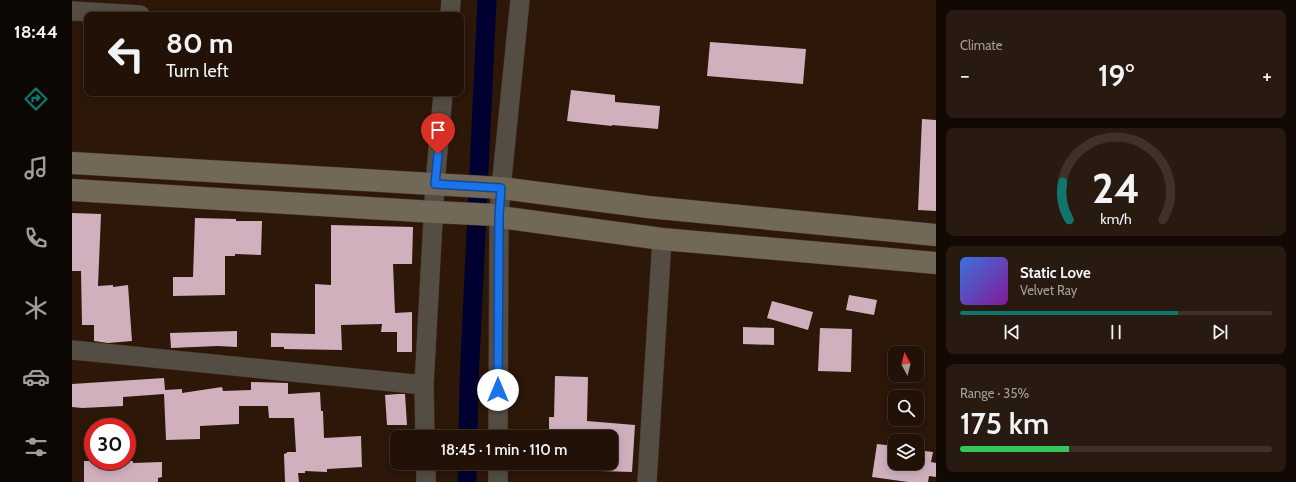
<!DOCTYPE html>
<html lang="en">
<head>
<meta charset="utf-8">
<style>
  body { margin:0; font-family:Cabin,sans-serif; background:#291a11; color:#f1f3f6; height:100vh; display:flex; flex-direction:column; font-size:15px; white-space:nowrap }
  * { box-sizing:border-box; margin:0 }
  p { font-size:13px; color:#a29d9b }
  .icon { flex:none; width:22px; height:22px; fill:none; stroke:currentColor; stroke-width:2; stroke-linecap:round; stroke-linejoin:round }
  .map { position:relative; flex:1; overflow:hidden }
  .drawer { display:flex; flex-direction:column; gap:10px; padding:10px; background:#120904; width:360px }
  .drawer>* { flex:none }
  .guide { position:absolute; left:12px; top:12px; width:380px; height:84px; border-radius:8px; box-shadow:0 2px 10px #0003,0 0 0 1px #3e3128; background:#211107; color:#f1f3f6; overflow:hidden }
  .needle { width:26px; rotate:353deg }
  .controls { position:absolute; left:816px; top:346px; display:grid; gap:8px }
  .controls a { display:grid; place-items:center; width:36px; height:36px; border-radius:8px; background:#211107; box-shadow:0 2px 10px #0003,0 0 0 1px #3e3128; font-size:20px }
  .speed { position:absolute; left:12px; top:418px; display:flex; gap:8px; font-size:20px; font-weight:700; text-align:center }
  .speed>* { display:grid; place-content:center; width:52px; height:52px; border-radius:50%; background:#211107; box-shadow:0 2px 10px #0003,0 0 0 1px #3e3128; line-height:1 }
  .speed .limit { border:6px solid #d22; background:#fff; color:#111 }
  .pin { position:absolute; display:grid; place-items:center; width:34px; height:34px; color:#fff; margin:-41px -17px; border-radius:50% 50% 50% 0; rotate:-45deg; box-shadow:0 0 4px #0007 }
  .pin .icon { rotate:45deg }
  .me { position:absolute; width:44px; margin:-22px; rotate:0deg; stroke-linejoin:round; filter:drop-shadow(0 0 3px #0008) }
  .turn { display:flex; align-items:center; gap:14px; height:84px; padding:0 16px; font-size:18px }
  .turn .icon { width:52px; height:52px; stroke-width:2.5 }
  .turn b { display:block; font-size:28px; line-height:34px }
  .big { font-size:30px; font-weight:600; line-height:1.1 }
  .drawer .tile { flex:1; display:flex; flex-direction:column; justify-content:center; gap:6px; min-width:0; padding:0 14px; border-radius:8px; background:#291a11 }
  .drawer .dial { align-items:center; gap:0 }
  .dial svg { height:104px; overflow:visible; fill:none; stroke:#3e3128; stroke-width:7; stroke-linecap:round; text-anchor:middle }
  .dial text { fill:#f1f3f6; stroke:none }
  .song { display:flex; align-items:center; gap:12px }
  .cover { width:48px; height:48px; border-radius:6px; background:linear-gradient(135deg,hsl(220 70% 55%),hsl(290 70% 35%)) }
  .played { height:4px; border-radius:2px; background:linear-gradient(90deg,#0f766e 70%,#3e3128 70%) }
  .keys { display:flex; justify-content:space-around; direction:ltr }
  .heat { display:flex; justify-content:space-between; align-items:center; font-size:22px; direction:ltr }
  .charge { height:6px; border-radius:3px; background:linear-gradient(90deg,#34c759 35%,#3e3128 0) }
  .trip { position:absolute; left:318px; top:430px; width:228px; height:40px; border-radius:8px; background:#211107; box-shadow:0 2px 10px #0003,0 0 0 1px #3e3128; font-weight:600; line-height:40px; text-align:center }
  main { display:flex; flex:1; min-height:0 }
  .tab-bar { display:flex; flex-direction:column; width:72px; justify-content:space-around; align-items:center; background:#0d0703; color:#a29d9b }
  .tab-bar .icon { width:28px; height:28px }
  .tab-bar .active { color:#0f766e }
  .tab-bar b { font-size:18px; color:#f1f3f6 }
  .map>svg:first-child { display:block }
</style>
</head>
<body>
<main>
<nav class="tab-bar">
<b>18:44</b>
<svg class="icon active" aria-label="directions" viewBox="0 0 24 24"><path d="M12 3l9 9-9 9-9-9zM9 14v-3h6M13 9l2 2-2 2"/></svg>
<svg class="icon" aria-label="music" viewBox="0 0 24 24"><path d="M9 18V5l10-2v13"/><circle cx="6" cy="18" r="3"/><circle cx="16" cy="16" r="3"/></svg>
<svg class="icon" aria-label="phone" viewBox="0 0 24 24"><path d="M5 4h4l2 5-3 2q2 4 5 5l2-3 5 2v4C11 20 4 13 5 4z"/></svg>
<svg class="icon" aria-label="climate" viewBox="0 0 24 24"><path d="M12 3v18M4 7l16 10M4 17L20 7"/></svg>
<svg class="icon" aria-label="car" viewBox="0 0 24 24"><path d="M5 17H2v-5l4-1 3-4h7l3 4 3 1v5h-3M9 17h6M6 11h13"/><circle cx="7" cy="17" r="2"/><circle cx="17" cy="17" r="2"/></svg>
<svg class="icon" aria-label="filters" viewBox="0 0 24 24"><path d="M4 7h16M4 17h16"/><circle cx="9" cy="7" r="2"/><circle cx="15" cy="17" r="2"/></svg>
</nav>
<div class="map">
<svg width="864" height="482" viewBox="0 0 864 482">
  <rect width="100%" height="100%" fill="#2c1709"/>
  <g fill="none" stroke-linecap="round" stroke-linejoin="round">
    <path stroke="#000130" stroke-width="19" d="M 396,437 L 397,382 L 415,0
      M 395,482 L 395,463"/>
  </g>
  <path fill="#d0b0bd" d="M 638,42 L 734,49 L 731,84 L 635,76 Z
    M 499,90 L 543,95 L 543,102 L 588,106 L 586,129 L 540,125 L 540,126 L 495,121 Z
    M 850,119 L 864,120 L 864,211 L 846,210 Z
    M 0,213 L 29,214 L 26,286 L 41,285 L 41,287 L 56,285 L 60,341 L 36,343 L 22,341 L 22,325 L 10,325 L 9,271 L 0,271 Z
    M 123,218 L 164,219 L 164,221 L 190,221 L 189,255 L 163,254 L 163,256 L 153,256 L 153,295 L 101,296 L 101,277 L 121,277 Z
    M 259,225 L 341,227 L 340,264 L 321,264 L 323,313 L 340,312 L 340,352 L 325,352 L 325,332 L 309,332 L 310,324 L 269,325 L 270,350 L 212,349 L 212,347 L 199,347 L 199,333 L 243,334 L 243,284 L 259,285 Z
    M 777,295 L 805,300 L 802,315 L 774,310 Z
    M 700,301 L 741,312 L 736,330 L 695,318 Z
    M 671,327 L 702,328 L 702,345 L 671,344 Z
    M 748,328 L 780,329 L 779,372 L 746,371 Z
    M 165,331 L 165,347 L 146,346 L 99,348 L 98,333 Z
    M 483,376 L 516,377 L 515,421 L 563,425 L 560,472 L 527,471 L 527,463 L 539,463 L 539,437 L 477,437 L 477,417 L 482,417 Z
    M 92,378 L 93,390 L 110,389 L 110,393 L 150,387 L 151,391 L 179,390 L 179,382 L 216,383 L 216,394 L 248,392 L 249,411 L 251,411 L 252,438 L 289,436 L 290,467 L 255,469 L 255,472 L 233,471 L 233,473 L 226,473 L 227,482 L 213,482 L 212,454 L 215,453 L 215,452 L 224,452 L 222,418 L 197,418 L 196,406 L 167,406 L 167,424 L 128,426 L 128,439 L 94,440 L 92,394 L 51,397 L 51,406 L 10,408 L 0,407 L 0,384 Z
    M 326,394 L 333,394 L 335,425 L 315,425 L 313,395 Z
    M 805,444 L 823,446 L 823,463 L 845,463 L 845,450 L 861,452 L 859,462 L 864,463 L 864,477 L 857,476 L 856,482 L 836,482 L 800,477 Z
    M 12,461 L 61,461 L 61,463 L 90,462 L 90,477 L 86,478 L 86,482 L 12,482 Z"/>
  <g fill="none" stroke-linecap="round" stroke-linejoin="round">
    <g stroke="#493427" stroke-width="20">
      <path id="street" d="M 0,11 L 68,15
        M 378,15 L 379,0
        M 0,350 L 352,385
        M 353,437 L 352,385 L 363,184 L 371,93
        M 426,437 L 427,217 L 429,188 L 448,0
        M 354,463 L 354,482
        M 426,482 L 426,463
        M 575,482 L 590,239"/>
    </g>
    <g stroke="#493427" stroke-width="23">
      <path id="secondary" d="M 0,163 L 429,188 L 576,207 L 864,235
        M 0,190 L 362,212 L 424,215 L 427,217 L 590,239 L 864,263"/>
    </g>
    <use href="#street" stroke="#534d43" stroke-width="19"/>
    <use href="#secondary" stroke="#726857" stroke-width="22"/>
  </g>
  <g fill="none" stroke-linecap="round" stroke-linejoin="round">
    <g stroke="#114b97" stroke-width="10">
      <path id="route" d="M 366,154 L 363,184 L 429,188 L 427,216 L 426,390"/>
    </g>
    <use href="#route" stroke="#1a73e8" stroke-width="7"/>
  </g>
</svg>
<div class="controls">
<a><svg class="needle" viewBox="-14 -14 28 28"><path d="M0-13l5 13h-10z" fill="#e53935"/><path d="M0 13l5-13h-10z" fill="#a29d9b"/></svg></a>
<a><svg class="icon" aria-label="search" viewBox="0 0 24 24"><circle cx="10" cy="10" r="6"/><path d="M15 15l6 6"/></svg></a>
<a><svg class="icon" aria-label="layers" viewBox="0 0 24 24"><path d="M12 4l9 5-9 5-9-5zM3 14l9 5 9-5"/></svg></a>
</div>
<div class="speed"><div class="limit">30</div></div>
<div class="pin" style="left:366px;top:154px;background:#d93025"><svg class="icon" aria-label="arrive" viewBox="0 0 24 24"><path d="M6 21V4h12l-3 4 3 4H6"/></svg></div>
<svg class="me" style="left:426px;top:390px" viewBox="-20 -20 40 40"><circle r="19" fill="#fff"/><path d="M0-13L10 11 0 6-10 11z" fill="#1a73e8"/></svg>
<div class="trip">18:45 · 1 min · 110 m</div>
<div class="guide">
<div class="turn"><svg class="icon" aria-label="left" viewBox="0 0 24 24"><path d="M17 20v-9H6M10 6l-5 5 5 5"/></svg><div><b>80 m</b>Turn left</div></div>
</div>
</div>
<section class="drawer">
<div class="tile"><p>Climate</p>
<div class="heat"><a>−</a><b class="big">19°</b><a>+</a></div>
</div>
<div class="tile dial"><svg viewBox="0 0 100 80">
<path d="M14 69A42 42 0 1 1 86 69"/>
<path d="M14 69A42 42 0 0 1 9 40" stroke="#0f766e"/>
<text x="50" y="56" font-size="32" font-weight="700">24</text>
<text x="50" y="72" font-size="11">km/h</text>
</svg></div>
<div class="tile">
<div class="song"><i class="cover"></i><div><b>Static Love</b><p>Velvet Ray</p></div></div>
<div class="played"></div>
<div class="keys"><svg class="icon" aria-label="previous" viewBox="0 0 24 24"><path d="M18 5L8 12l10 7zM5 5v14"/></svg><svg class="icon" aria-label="pause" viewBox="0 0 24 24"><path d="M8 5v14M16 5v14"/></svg><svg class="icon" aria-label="next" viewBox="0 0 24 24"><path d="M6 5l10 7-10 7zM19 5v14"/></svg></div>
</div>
<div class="tile"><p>Range · 35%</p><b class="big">175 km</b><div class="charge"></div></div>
</section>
</main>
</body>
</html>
